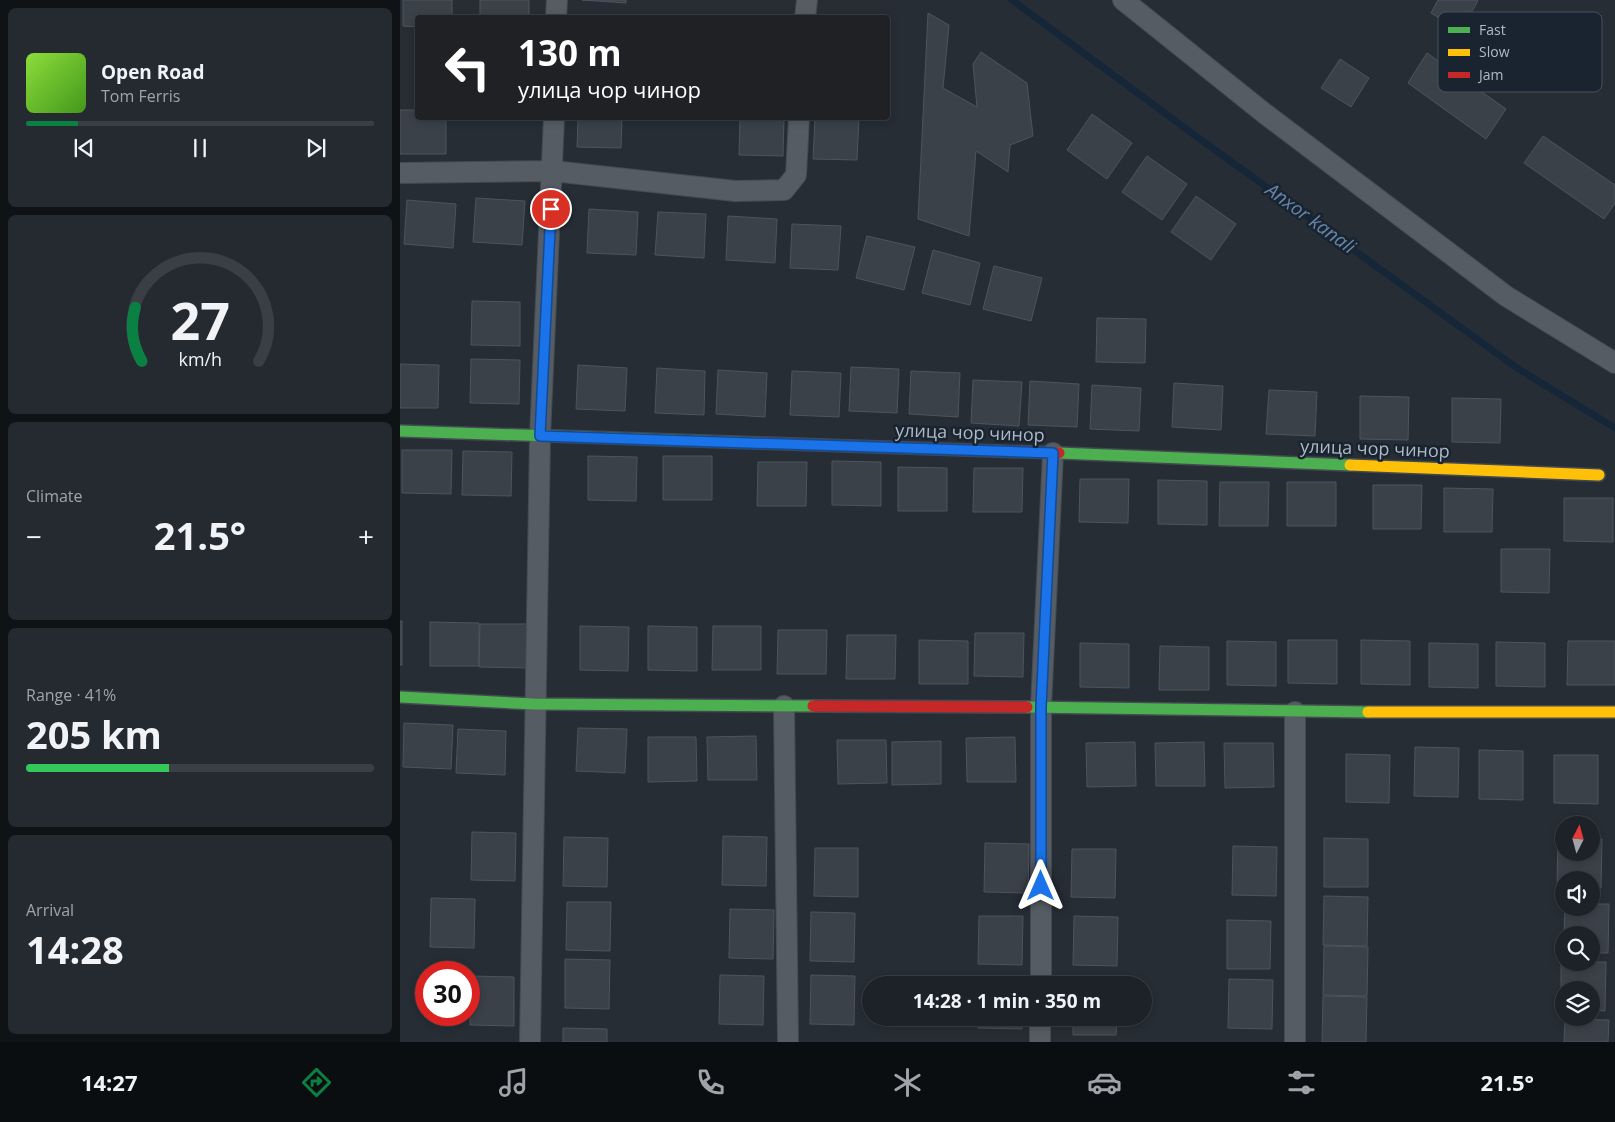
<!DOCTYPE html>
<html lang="en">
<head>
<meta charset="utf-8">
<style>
  body { margin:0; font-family:"Open Sans",sans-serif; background:#252a30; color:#f1f3f6; height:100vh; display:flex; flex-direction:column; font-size:19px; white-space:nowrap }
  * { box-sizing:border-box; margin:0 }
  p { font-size:16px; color:#a0a4a8 }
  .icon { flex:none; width:28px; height:28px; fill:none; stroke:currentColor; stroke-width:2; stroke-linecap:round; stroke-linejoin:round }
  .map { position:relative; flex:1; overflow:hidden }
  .details { display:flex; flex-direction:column; gap:8px; padding:8px; background:#0f1316; width:400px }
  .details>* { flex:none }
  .banner { position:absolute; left:15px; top:15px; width:475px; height:105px; border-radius:5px; box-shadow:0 2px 8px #0003,0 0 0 1px #3a3f45; background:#202124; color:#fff; overflow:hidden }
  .needle { width:32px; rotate:6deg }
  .controls { position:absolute; left:1155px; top:816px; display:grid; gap:10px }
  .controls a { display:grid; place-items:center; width:45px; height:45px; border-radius:50%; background:#1c2228; box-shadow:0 2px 8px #0003,0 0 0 1px #3a3f45; font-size:25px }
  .speed { position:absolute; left:15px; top:961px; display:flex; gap:10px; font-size:25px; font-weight:700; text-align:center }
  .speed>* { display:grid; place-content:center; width:65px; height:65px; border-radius:50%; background:#1c2228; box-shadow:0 2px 8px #0003,0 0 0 1px #3a3f45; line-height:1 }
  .speed .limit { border:8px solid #d22; background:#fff; color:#111 }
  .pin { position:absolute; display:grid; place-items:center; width:42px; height:42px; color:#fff; margin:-21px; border:2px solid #fff; border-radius:50%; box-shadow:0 1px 5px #0007 }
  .me { position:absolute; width:55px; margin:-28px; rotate:0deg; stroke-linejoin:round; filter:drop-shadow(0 0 4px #0008) }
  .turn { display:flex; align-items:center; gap:18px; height:105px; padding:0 20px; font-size:22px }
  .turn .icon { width:65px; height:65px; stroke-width:2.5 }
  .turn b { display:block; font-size:35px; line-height:42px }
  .big { font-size:38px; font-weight:700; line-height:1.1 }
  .details .tile { flex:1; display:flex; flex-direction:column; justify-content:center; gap:8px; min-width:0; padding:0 18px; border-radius:8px; background:#252a30 }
  .details .dial { align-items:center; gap:0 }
  .dial svg { height:130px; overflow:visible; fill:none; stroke:#3a3f45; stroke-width:7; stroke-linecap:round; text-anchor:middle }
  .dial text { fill:#f1f3f6; stroke:none }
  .song { display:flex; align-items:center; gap:15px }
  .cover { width:60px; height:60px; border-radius:8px; background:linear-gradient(135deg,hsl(90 70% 55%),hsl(100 70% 35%)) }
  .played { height:5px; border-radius:2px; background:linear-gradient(90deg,#0b8043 15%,#3a3f45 15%) }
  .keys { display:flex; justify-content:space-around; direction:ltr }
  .heat { display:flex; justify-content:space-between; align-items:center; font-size:28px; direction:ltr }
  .charge { height:8px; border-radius:4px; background:linear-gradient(90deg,#34c759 41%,#3a3f45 0) }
  .trip { position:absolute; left:462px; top:976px; width:290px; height:50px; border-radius:25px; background:#1c2228; box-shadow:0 2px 8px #0003,0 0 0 1px #3a3f45; font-weight:700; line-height:50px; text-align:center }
  .tab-bar { display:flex; height:80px; justify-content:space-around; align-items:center; background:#0b0e10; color:#a0a4a8 }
  .tab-bar .icon { width:35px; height:35px }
  .tab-bar .selected { color:#0b8043 }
  .tab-bar b { font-size:22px; color:#f1f3f6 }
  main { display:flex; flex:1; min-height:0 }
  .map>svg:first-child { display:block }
</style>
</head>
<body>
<main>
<section class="details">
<div class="tile">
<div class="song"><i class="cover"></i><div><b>Open Road</b><p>Tom Ferris</p></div></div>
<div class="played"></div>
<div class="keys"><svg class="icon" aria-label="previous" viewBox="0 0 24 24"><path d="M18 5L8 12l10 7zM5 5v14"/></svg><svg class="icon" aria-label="pause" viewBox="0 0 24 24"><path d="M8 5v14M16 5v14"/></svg><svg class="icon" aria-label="next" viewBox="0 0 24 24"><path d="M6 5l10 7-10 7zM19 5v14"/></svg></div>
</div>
<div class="tile dial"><svg viewBox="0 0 100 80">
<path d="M14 69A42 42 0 1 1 86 69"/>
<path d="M14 69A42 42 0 0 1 10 36" stroke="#0b8043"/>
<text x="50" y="56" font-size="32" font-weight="700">27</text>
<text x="50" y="72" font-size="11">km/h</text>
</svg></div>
<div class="tile"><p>Climate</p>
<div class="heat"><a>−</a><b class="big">21.5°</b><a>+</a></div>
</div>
<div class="tile"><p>Range · 41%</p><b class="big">205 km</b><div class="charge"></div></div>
<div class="tile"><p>Arrival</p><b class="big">14:28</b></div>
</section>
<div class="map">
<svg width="1215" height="1042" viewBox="0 0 1215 1042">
  <rect width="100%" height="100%" fill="#262d35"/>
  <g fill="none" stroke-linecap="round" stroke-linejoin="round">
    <path stroke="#152639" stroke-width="7" d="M 612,0 L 793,134 L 1117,368 L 1215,428"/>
  </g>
  <path fill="#3b4149" stroke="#4e545d" d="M 3,0 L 52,0 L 52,18 L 18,18 L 18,27 L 3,26 Z
    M 80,0 L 129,0 L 129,18 L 80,18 Z
    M 182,0 L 226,0 L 226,3 Z
    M 1038,0 L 1077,0 L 1078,1 L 1060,31 L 1031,13 Z
    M 528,13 L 549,25 L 543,88 L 577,107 L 573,64 L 581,52 L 627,83 L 633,136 L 610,145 L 608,172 L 576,151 L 569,236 L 518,219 Z
    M 1027,53 L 1106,109 L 1086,139 L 1008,83 Z
    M 940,59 L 969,78 L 951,107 L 921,88 Z
    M 0,110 L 18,110 L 18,118 L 46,118 L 46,154 L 0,154 Z
    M 692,114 L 732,143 L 707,179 L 667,150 Z
    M 178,118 L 222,118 L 221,148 L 177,147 Z
    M 340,118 L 384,118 L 383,156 L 339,155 Z
    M 415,118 L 459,118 L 457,160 L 413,159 Z
    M 1143,136 L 1215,185 L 1215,203 L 1204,219 L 1124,163 Z
    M 747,156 L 787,184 L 762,220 L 722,192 Z
    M 796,196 L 836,224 L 811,260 L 771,232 Z
    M 76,198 L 125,201 L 122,245 L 73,242 Z
    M 7,200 L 56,204 L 53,248 L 4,244 Z
    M 189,209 L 238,212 L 236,255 L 187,253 Z
    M 258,212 L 306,214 L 304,258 L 255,255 Z
    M 328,216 L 377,219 L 375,263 L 326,260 Z
    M 392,224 L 441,226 L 438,270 L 390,268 Z
    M 467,236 L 515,247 L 504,290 L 456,278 Z
    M 533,250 L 580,263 L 570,305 L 522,293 Z
    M 594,266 L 642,278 L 631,321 L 583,309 Z
    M 72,301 L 120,302 L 120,346 L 71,345 Z
    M 697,318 L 746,319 L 745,363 L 696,362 Z
    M 71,359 L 120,360 L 119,404 L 70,403 Z
    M 0,364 L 39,365 L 38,408 L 0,408 Z
    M 178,365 L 227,368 L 225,411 L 176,409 Z
    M 451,367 L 499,369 L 497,413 L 449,411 Z
    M 257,368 L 305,371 L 304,415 L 255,413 Z
    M 318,370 L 367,373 L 365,417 L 316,414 Z
    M 392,371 L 441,373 L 439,417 L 390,415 Z
    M 511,371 L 560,373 L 558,417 L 509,414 Z
    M 573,380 L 622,382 L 619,426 L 571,423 Z
    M 630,381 L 679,384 L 677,427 L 628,425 Z
    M 774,383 L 823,386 L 821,430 L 772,427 Z
    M 692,385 L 741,388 L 739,431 L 690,429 Z
    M 869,390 L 917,392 L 915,436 L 866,434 Z
    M 960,396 L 1009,397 L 1008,440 L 960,439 Z
    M 1052,398 L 1101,399 L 1100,443 L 1052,442 Z
    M 2,450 L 52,450 L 51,494 L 2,493 Z
    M 63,451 L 112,452 L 111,496 L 62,495 Z
    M 188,456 L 237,457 L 236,501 L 188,500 Z
    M 263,456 L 312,456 L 312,500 L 263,500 Z
    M 432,461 L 481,462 L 481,506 L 432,505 Z
    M 358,462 L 407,462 L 406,506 L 357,506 Z
    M 498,467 L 547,468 L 547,511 L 498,511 Z
    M 574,468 L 623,468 L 622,512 L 573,512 Z
    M 680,479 L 729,479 L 728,523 L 679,522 Z
    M 758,480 L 807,481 L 807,525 L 758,524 Z
    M 820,482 L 869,482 L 868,526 L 819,526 Z
    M 887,482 L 936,482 L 936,526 L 887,526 Z
    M 973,485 L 1022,485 L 1021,529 L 973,529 Z
    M 1044,488 L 1093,489 L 1092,532 L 1044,532 Z
    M 1164,498 L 1213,498 L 1213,542 L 1164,541 Z
    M 1101,549 L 1150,549 L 1149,593 L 1101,592 Z
    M 0,621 L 2,621 L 2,665 L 0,665 Z
    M 30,622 L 79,623 L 79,666 L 30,666 Z
    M 80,624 L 129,624 L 128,668 L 79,667 Z
    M 180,626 L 229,627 L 228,671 L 180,670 Z
    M 248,626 L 297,627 L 297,671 L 248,670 Z
    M 313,626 L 361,626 L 361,670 L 312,670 Z
    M 378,630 L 427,630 L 426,674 L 377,674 Z
    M 575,633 L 624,633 L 623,677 L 574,676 Z
    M 447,635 L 496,635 L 495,679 L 446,679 Z
    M 519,640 L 568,641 L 568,684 L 519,684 Z
    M 888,640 L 937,640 L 937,684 L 888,683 Z
    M 961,640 L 1010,641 L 1010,685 L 961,684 Z
    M 827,641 L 876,642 L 876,686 L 827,685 Z
    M 1168,641 L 1215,641 L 1215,685 L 1167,685 Z
    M 1096,642 L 1145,643 L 1145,687 L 1096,686 Z
    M 680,643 L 729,644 L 729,688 L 680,687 Z
    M 1029,643 L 1078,644 L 1078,688 L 1029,687 Z
    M 760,646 L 809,647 L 809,690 L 759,690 Z
    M 4,723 L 53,725 L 51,769 L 3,767 Z
    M 178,728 L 227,729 L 225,773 L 176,771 Z
    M 58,729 L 106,731 L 105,775 L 56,773 Z
    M 356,736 L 357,780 L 308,780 L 307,737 Z
    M 248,737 L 296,737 L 297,781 L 248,782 Z
    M 615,737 L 616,782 L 567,782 L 566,738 Z
    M 437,740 L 486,740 L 487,783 L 438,784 Z
    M 541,741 L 541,784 L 492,785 L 492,742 Z
    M 735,742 L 736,786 L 687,787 L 686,743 Z
    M 804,742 L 805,786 L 756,786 L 755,743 Z
    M 824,743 L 873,743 L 874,787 L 825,788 Z
    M 1015,747 L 1059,748 L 1058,797 L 1014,796 Z
    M 1079,750 L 1123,751 L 1123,800 L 1079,799 Z
    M 946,754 L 990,755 L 989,803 L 946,802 Z
    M 1154,755 L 1198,755 L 1198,804 L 1154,803 Z
    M 72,832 L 116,833 L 115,881 L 71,880 Z
    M 323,836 L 367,837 L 366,886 L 322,885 Z
    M 164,837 L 208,838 L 207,887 L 163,886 Z
    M 924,838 L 968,839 L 968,887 L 924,887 Z
    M 1158,838 L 1164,839 L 1164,852 L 1191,852 L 1191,839 L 1202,839 L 1201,888 L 1191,888 L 1191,880 L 1164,880 L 1164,887 L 1157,887 Z
    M 585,843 L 629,844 L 628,893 L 584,892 Z
    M 833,846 L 877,847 L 876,896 L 832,895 Z
    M 415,848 L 458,848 L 458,897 L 414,896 Z
    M 672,849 L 716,849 L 715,898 L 671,897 Z
    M 924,896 L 968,897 L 967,946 L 923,945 Z
    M 31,898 L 75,899 L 74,948 L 30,947 Z
    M 167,902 L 211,902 L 210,951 L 166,950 Z
    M 1191,904 L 1209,904 L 1208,953 L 1191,953 L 1191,935 L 1164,935 L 1165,908 L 1191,908 Z
    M 330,909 L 374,910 L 373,959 L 329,958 Z
    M 411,912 L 455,913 L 454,962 L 410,961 Z
    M 579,916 L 623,916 L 622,965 L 578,964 Z
    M 674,916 L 718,917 L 717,966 L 673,965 Z
    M 827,920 L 871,921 L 870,969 L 827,969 Z
    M 924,946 L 968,947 L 967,996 L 923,995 Z
    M 165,959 L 210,960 L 209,1009 L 165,1008 Z
    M 1161,961 L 1164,961 L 1164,962 L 1206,962 L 1205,1011 L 1191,1010 L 1191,990 L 1164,990 L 1164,1010 L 1161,1010 Z
    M 320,975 L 364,976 L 363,1025 L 319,1024 Z
    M 411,975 L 455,976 L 454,1025 L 410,1024 Z
    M 70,976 L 114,977 L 114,1026 L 70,1025 Z
    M 829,979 L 873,980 L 872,1029 L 828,1028 Z
    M 579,980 L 623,980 L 623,985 L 579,985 Z
    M 923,996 L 967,997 L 966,1042 L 922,1042 Z
    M 578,1018 L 622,1018 L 622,1029 L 578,1028 Z
    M 673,1018 L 717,1018 L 716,1035 L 673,1035 Z
    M 1165,1019 L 1209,1020 L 1208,1042 L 1164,1042 Z
    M 163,1028 L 207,1029 L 207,1042 L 163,1042 Z"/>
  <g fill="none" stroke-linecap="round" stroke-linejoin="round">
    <g stroke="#434a52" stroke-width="22">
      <path id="street" d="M 723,0 L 864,113 L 1106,296 L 1215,363
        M 156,18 L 157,0
        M 405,18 L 407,0
        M 0,173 L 153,171 L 335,191 L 384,190 L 396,175 L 399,118
        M 384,706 L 388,1042
        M 641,985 L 641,707 L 653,453
        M 130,1042 L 140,437 L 154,118
        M 640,1042 L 640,1018
        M 895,1042 L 895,712"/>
    </g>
    <g stroke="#434a52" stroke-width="14">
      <path id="fast" d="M 0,431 L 359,443
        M 659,453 L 950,465
        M 0,697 L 134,704 L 413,706
        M 627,707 L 968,712"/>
    </g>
    <g stroke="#434a52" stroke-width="14">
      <path id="slow" d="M 950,465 L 1199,475
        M 968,712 L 1215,712"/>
    </g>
    <g stroke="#434a52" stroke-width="14">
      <path id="jam" d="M 359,443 L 659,453
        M 413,706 L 627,707"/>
    </g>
    <use href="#street" stroke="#565c63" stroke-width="20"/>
    <use href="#fast" stroke="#4caf50" stroke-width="11"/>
    <use href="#slow" stroke="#ffc107" stroke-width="11"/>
    <use href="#jam" stroke="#c62828" stroke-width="11"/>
  </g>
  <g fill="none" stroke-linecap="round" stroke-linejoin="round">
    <g stroke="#114b97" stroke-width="12">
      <path id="route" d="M 151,209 L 140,436 L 653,453 L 641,707 L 641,886"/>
    </g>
    <use href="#route" stroke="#1a73e8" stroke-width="9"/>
  </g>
  <g text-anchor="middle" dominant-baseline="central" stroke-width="5" stroke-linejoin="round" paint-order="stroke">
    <g font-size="18" fill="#afbac7" stroke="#192430">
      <text transform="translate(570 432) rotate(2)">улица чор чинор</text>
      <text transform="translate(975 448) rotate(2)">улица чор чинор</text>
    </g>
    <g font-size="19" font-style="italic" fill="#6586a9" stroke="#192430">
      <text transform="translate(911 218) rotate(36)">Anxor kanali</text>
    </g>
  </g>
  <rect x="1038" y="12" width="164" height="80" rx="8" fill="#192430" stroke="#46515d" stroke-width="1"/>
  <rect x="1048" y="27" width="22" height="6" fill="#4caf50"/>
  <rect x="1048" y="49" width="22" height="7" fill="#ffc107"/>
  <rect x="1048" y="72" width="22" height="6" fill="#c62828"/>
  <g font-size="14" fill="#afbac7">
    <text x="1079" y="35">Fast</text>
    <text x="1079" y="57">Slow</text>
    <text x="1079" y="80">Jam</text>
  </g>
</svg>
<div class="controls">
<a><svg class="needle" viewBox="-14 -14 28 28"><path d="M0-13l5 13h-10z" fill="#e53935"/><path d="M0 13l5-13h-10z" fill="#a0a4a8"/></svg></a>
<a><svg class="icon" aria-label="sound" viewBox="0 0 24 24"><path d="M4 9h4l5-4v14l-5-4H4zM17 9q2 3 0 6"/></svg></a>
<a><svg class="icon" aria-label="search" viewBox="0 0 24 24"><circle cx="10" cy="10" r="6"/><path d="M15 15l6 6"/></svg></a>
<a><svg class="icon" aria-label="layers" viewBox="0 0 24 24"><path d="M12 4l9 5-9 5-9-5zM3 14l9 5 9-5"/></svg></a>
</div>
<div class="speed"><div class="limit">30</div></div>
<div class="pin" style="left:151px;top:209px;background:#d93025"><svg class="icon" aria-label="arrive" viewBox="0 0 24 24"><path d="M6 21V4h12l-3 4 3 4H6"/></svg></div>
<svg class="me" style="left:641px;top:886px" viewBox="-20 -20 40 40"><path d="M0-17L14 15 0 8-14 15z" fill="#1a73e8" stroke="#fff" stroke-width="4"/></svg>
<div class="trip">14:28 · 1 min · 350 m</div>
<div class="banner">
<div class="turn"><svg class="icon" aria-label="left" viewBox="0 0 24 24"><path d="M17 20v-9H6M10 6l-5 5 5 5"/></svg><div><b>130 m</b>улица чор чинор</div></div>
</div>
</div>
</main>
<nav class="tab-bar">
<b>14:27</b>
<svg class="icon selected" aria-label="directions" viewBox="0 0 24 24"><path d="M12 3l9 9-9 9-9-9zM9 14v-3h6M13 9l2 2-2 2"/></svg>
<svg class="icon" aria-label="music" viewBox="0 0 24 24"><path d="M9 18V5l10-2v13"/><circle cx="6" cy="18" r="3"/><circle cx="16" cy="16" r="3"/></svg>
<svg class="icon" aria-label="phone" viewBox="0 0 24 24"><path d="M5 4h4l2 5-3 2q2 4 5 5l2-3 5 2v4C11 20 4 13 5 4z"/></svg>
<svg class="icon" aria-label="climate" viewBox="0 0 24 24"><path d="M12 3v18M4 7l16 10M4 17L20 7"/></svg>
<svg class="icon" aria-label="car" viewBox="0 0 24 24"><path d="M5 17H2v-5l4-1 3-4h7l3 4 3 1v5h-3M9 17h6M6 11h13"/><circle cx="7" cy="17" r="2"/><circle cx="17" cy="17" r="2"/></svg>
<svg class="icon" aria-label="filters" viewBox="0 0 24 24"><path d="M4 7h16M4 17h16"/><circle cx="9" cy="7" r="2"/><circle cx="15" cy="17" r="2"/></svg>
<b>21.5°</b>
</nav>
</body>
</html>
